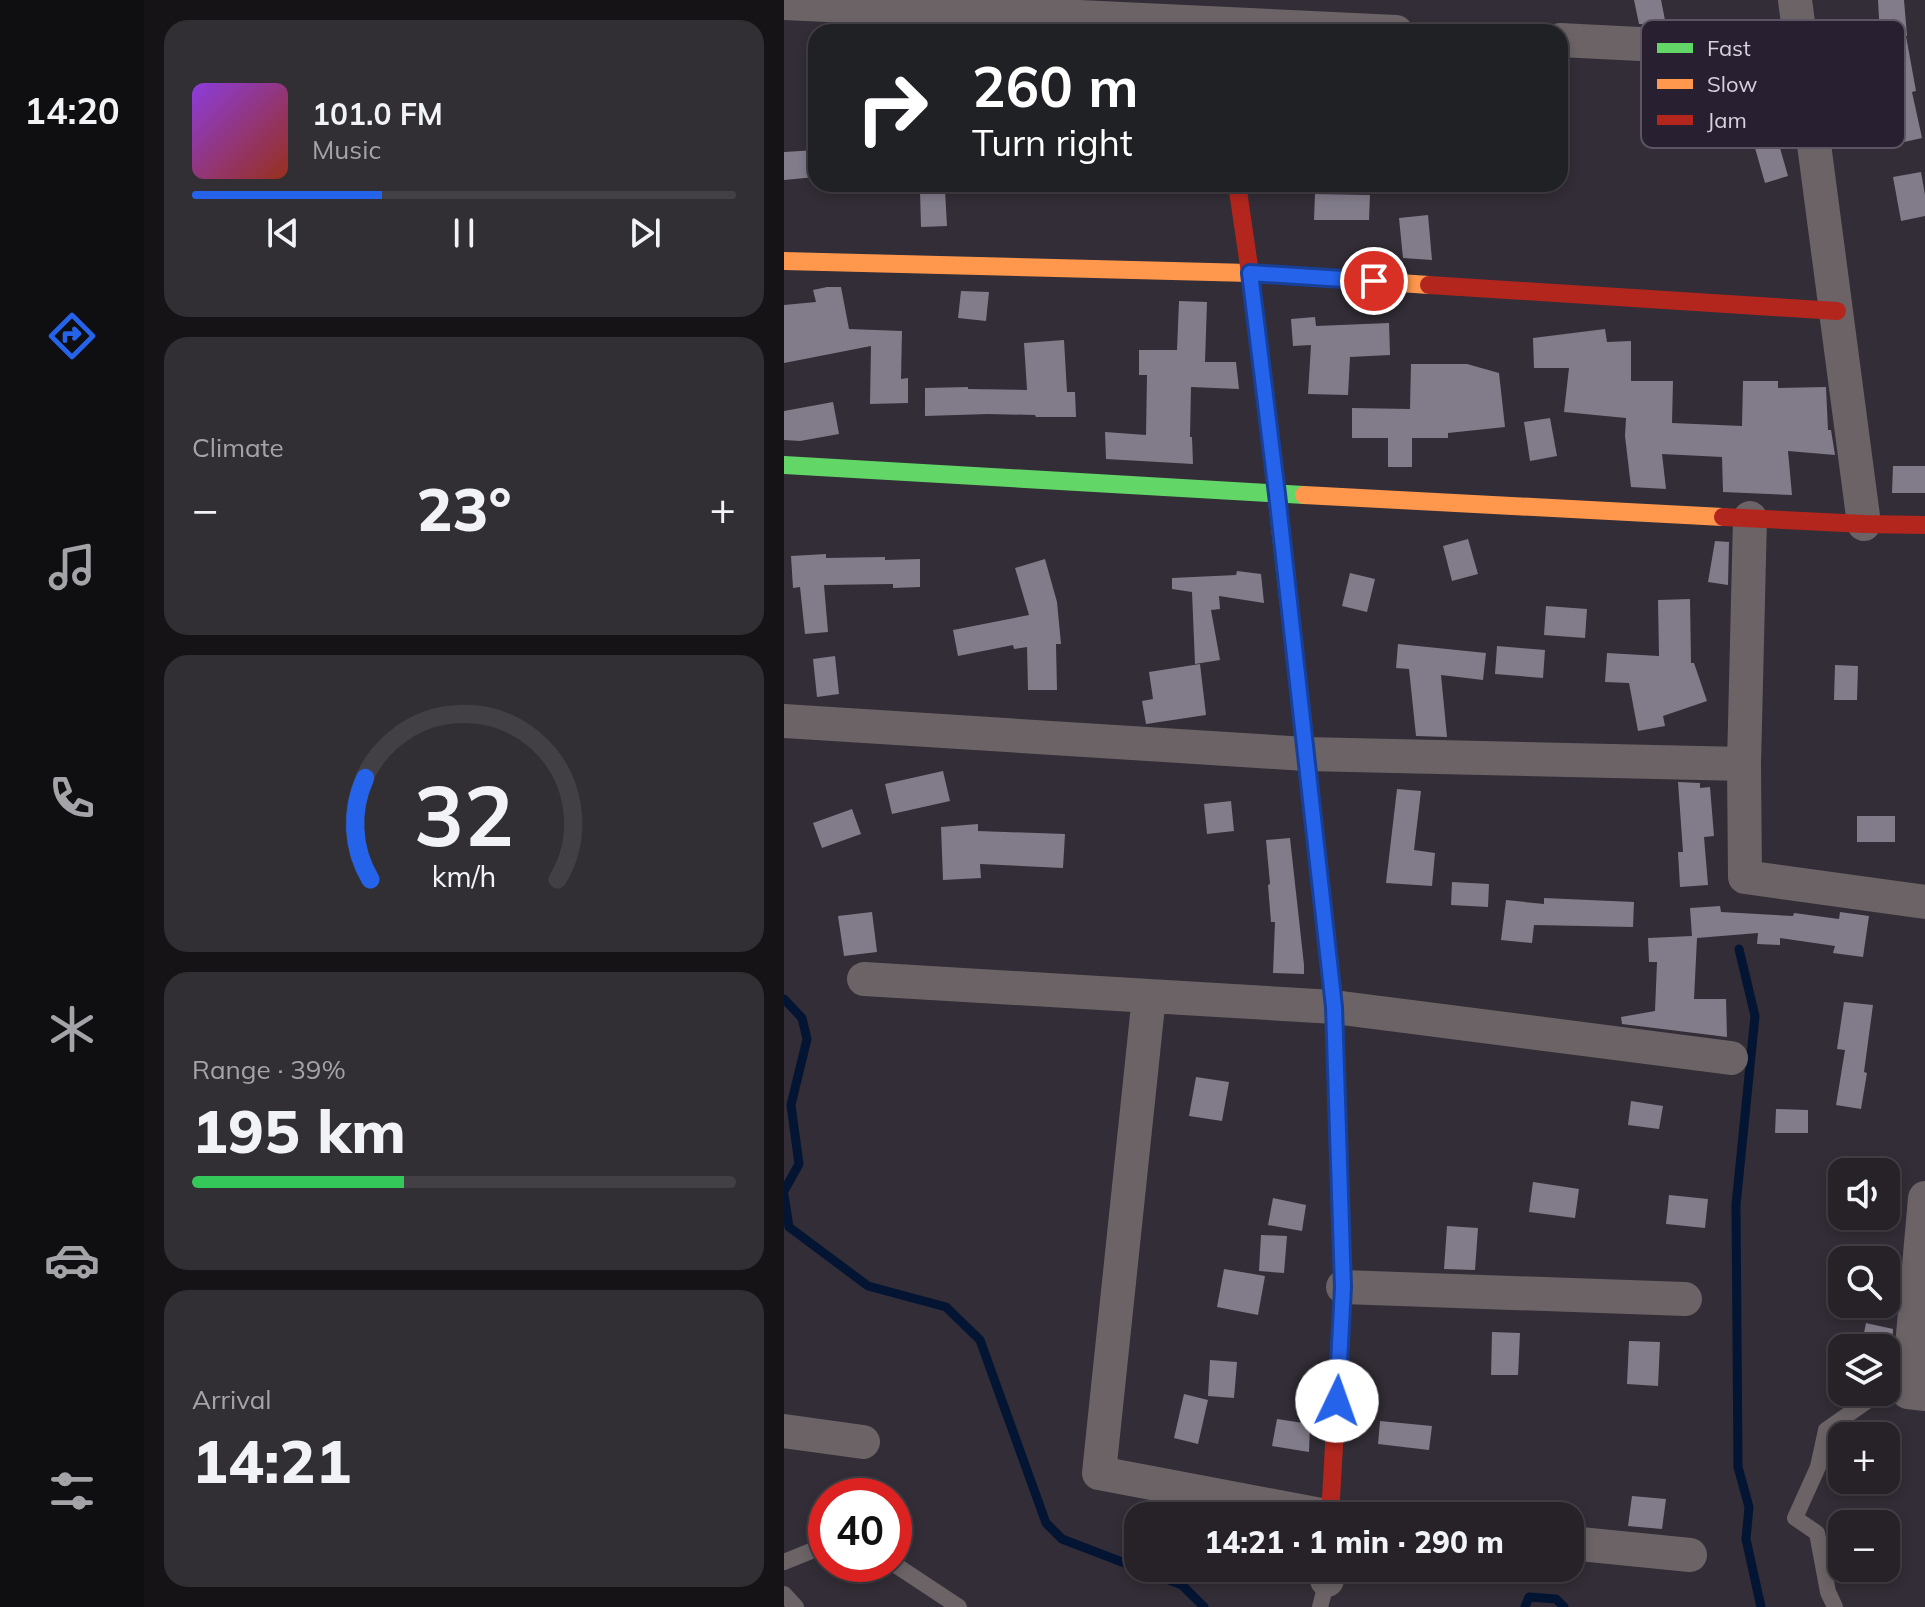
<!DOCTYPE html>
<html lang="en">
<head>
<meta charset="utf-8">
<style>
  body { margin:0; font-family:Mulish,sans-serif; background:#322f34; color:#f1f3f6; height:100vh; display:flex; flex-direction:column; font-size:30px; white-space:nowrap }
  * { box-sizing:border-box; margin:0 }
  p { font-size:26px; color:#a4a4a8 }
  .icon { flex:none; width:44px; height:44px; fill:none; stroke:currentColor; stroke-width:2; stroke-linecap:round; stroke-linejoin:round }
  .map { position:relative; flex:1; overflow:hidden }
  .drawer { display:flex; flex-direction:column; gap:20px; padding:20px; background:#151316; width:640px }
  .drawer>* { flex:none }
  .banner { position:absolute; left:24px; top:24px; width:760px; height:168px; border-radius:24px; box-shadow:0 4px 12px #0003,0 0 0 2px #423f45; background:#202124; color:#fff; overflow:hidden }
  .fabs { position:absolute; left:1044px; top:1158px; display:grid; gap:16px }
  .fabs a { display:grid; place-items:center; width:72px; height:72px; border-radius:16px; background:#262228; box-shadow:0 4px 12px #0003,0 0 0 2px #423f45; font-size:40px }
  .speed { position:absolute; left:24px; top:1478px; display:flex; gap:16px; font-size:40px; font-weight:700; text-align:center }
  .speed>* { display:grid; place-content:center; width:104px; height:104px; border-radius:50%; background:#262228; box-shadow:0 4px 12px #0003,0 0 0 2px #423f45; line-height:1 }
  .speed .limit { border:12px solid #d22; background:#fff; color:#111 }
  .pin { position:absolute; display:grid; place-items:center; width:68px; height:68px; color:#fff; margin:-34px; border:4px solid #fff; border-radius:50%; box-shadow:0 2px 8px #0007 }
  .me { position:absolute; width:88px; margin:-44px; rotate:3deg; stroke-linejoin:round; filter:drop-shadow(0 0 6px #0008) }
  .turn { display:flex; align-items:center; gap:28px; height:168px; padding:0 32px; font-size:36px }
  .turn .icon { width:104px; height:104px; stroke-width:2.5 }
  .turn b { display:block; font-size:56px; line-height:68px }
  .big { font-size:60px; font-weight:800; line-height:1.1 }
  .drawer .tile { flex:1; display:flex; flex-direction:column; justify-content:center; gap:12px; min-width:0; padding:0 28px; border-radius:24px; background:#322f34 }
  .drawer .dial { align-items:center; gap:0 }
  .dial svg { height:208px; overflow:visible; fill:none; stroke:#423f45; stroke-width:7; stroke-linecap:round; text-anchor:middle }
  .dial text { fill:#f1f3f6; stroke:none }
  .song { display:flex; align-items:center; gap:24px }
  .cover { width:96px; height:96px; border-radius:12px; background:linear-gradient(135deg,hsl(270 70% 55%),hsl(10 70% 35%)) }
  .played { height:8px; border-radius:4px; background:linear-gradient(90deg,#2563eb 35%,#423f45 35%) }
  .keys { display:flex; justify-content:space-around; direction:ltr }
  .heat { display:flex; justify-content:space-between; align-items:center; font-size:44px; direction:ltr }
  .charge { height:12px; border-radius:6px; background:linear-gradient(90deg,#34c759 39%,#423f45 0) }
  .trip { position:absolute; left:340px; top:1502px; width:460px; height:80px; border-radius:24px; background:#262228; box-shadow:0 4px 12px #0003,0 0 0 2px #423f45; font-weight:800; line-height:80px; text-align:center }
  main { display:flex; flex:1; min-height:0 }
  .menu { display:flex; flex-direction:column; width:144px; justify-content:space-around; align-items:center; background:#0f0e10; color:#a4a4a8 }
  .menu .icon { width:56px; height:56px }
  .menu .on { color:#2563eb }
  .menu b { font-size:36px; color:#f1f3f6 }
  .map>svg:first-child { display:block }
</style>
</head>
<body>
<main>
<nav class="menu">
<b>14:20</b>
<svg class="icon on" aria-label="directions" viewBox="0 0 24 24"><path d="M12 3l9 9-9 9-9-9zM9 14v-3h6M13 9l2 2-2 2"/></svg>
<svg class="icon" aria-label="music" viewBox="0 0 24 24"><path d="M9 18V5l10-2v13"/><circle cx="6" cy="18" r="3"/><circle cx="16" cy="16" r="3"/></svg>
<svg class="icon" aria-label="phone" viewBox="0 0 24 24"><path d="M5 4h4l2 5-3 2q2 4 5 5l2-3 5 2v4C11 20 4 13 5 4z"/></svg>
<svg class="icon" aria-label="climate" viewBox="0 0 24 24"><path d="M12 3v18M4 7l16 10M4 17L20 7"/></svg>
<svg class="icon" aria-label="car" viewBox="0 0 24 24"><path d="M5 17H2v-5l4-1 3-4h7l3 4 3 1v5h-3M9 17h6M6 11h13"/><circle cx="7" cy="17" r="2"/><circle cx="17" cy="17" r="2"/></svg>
<svg class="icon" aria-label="filters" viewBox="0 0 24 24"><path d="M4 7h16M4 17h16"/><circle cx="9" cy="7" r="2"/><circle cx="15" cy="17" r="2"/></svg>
</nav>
<section class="drawer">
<div class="tile">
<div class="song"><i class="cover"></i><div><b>101.0 FM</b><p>Music</p></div></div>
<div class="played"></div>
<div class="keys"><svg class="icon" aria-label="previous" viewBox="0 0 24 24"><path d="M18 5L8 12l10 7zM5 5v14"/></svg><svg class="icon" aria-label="pause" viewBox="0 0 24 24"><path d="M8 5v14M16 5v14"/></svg><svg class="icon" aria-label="next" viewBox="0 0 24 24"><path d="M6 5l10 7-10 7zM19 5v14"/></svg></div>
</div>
<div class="tile"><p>Climate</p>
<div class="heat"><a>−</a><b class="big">23°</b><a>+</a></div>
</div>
<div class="tile dial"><svg viewBox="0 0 100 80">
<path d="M14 69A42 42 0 1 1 86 69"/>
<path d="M14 69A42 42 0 0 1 12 30" stroke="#2563eb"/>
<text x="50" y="56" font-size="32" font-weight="700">32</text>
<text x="50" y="72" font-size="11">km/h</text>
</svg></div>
<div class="tile"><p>Range · 39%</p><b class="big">195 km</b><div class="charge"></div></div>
<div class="tile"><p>Arrival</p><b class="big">14:21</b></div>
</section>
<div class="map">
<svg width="1141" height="1607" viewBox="0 0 1141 1607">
  <rect width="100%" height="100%" fill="#322d36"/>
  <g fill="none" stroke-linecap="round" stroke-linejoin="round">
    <path stroke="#041534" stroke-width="9" d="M 955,949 L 971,1016 L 952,1205 L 954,1467 L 965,1507 L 962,1539 L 977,1607
      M 0,999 L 18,1018 L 23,1039 L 7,1105 L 15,1164 L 0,1191
      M 0,1195 L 5,1227 L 84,1286 L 162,1307 L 196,1340 L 262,1523 L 278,1539 L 398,1585 L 420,1607
      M 741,1607 L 745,1597 L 772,1599 L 780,1607"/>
  </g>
  <path fill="#827c8a" d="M 850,0 L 877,0 L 882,25 L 855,24 Z
    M 1094,0 L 1120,0 L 1123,36 L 1122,36 L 1132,91 L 1128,92 L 1138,138 L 1111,144 L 1101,98 L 1098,99 L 1090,56 L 1097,54 Z
    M 994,141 L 1004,176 L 981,183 L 971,148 Z
    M 32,150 L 32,177 L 0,180 L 0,152 Z
    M 1137,172 L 1141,195 L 1141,216 L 1117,221 L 1109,177 Z
    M 161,190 L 163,226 L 137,227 L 136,191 Z
    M 531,194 L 586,195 L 585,220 L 530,220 Z
    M 644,215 L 648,260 L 619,258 L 615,218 Z
    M 43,287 L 57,287 L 65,329 L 118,331 L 117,379 L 124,378 L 124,403 L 86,404 L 87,346 L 0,363 L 0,305 L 32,302 L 29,290 Z
    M 177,291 L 205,292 L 202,321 L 174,318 Z
    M 395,301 L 423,302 L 421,362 L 452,362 L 455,389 L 407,387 L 406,437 L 408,437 L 409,464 L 322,459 L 321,432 L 362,435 L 363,375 L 355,375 L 355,350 L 393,350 Z
    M 531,317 L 532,326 L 605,323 L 606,355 L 566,357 L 564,395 L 524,394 L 527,345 L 509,346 L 507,319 Z
    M 821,329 L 823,342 L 847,341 L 847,381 L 889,381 L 888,423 L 958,426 L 959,381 L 994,381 L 994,388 L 1042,387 L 1044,430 L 1047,430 L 1051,455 L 1004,451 L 1008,495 L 939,492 L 938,457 L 878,454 L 882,489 L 847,487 L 841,436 L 842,418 L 780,412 L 785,368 L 750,368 L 749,338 Z
    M 280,340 L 283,392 L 291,392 L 292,417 L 252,417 L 251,415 L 204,414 L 141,416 L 141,388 L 184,387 L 184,389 L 243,390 L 240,343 Z
    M 627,364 L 683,364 L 715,373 L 721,427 L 664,433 L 664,438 L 628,438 L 628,467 L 604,467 L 604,438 L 568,438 L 568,408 L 626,409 Z
    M 49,402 L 55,434 L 16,441 L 0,440 L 0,411 Z
    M 766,418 L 773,456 L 746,461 L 740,422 Z
    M 1109,466 L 1141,466 L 1141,493 L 1108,493 Z
    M 684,539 L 694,574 L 668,581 L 659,546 Z
    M 931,541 L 945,542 L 944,585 L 924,582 Z
    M 42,554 L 42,558 L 101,557 L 101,560 L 136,559 L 136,587 L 109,588 L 109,584 L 40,585 L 44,632 L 21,634 L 16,587 L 9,588 L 7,556 Z
    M 261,559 L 273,602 L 277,644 L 272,644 L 273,690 L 244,690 L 243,647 L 230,649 L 229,645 L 174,656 L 169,630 L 245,615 L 231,568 Z
    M 453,571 L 477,574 L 480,603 L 435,596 L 436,609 L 427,610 L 436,660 L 411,664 L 408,592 L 388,589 L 388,578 L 452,575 Z
    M 566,573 L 591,579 L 583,612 L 558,606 Z
    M 906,599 L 907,663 L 910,663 L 923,701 L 879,716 L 881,726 L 854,731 L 845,683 L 821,682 L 823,653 L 875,656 L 874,600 Z
    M 762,606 L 803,609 L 801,638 L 760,635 Z
    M 614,644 L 702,653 L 699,680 L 657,675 L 663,737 L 632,736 L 625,669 L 612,668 Z
    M 713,646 L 761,650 L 759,678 L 711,674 Z
    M 51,656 L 55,694 L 33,697 L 29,659 Z
    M 416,664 L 422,715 L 362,724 L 358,701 L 369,699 L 365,672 Z
    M 1051,665 L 1074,666 L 1073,700 L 1050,700 Z
    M 159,771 L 166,801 L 108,814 L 101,784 Z
    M 894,782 L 916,783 L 916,788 L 926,787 L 930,836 L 920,837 L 924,885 L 896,887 L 894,852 L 899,852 Z
    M 613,789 L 637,791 L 630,850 L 651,853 L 648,886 L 602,883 Z
    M 447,801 L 450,831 L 423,834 L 420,804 Z
    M 68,809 L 77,834 L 38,848 L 29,823 Z
    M 1073,816 L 1111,816 L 1111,842 L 1073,842 Z
    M 194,824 L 194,831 L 281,834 L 279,868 L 196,864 L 197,878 L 159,880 L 157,827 Z
    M 506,838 L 520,965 L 520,974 L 489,973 L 491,922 L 487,922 L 484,885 L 486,884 L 482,840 Z
    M 668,882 L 705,884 L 704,907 L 667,905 Z
    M 760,898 L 850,902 L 849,927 L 750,925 L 748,943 L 717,940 L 722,900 L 760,904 Z
    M 936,906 L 937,912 L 1009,916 L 1010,913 L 1055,919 L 1056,912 L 1085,916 L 1079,957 L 1049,953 L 1051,946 L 996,938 L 996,945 L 973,944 L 974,933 L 913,938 L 910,999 L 942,999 L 943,1037 L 838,1024 L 837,1017 L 871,1011 L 873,962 L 865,962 L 864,938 L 908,936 L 906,908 Z
    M 88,912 L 93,952 L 60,956 L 54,916 Z
    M 1060,1002 L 1089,1005 L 1080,1072 L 1083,1073 L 1077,1109 L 1052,1105 L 1061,1050 L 1053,1049 Z
    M 412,1077 L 445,1082 L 438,1121 L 405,1116 Z
    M 847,1101 L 879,1106 L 875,1129 L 844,1125 Z
    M 992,1109 L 1024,1110 L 1024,1133 L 991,1133 Z
    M 749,1182 L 795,1189 L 791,1218 L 745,1212 Z
    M 885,1195 L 924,1199 L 921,1228 L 882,1224 Z
    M 489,1198 L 522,1205 L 518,1231 L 484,1225 Z
    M 663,1226 L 694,1228 L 691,1270 L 660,1269 Z
    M 477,1235 L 503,1236 L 500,1273 L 475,1271 Z
    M 440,1269 L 481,1276 L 474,1315 L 433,1307 Z
    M 1082,1323 L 1109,1329 L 1108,1348 L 1077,1348 Z
    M 708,1332 L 736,1333 L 734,1375 L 707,1375 Z
    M 845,1341 L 876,1342 L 874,1386 L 843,1384 Z
    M 426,1360 L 453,1362 L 450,1398 L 424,1396 Z
    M 400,1394 L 424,1400 L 414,1444 L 390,1438 Z
    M 493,1419 L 526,1424 L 525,1452 L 488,1446 Z
    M 596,1421 L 648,1426 L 645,1450 L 594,1444 Z
    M 848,1496 L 882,1499 L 878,1529 L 844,1526 Z"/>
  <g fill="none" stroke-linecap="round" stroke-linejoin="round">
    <path stroke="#6b6365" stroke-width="16" d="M 0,1562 L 42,1545
      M 110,1564 L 175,1607
      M 0,1594 L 12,1607
      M 536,1607 L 543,1580
      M 1051,1607 L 1044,1592 L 1033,1533 L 1011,1518 L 1034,1467 L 1042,1430 L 1089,1397 L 1124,1392"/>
    <path stroke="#6b6365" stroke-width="34" d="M 1011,0 L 1080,524
      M 0,3 L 612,32
      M 776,40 L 1018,52
      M 966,518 L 960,764 L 961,877 L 1141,902
      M 0,721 L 522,754 L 960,764
      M 80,979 L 550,1007 L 947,1058
      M 365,996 L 315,1473 L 542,1516
      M 1141,1198 L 1124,1392 L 1141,1394
      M 559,1287 L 901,1299
      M 0,1431 L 79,1442
      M 786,1543 L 906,1555
      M 543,1580 L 543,1568"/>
    <path stroke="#63d668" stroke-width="18" d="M 0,465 L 520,495
      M 491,481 L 550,1007 L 554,1128"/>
    <path stroke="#ff974d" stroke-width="18" d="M 0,261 L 466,273 L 645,285
      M 520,495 L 939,517"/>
    <path stroke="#b3261e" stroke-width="18" d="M 453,184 L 466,273 L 491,481
      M 645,285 L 1053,311
      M 939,517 L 1080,524 L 1141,525
      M 546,1516 L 559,1287 L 554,1128"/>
  </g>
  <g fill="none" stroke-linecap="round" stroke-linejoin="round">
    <g stroke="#184099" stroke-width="20">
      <path id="route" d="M 553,1401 L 559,1287 L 550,1007 L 493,494 L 466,273 L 590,281"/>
    </g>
    <use href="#route" stroke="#2563eb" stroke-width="14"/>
  </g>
  <rect x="857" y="20" width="264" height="128" rx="12" fill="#281f30" stroke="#5d5464" stroke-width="2"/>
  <rect x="873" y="43" width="36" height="10" fill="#63d668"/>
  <rect x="873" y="79" width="36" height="10" fill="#ff974d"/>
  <rect x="873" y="115" width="36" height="10" fill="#b3261e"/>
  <g font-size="22" fill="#d7d1dc">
    <text x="923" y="56">Fast</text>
    <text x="923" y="92">Slow</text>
    <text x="923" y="128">Jam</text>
  </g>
</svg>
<div class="fabs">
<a><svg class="icon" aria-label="sound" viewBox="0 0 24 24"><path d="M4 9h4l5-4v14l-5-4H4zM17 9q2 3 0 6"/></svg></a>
<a><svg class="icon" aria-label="search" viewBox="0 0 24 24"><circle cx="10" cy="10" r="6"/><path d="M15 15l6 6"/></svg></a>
<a><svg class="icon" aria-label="layers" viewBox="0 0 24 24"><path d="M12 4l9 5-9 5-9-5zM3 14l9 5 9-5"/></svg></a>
<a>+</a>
<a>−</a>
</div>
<div class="speed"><div class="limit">40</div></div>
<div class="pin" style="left:590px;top:281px;background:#d93025"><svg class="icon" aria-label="arrive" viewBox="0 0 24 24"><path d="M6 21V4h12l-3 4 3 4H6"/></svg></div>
<svg class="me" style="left:553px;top:1401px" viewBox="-20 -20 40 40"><circle r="19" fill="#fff"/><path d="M0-13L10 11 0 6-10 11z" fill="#2563eb"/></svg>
<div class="trip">14:21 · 1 min · 290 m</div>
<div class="banner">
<div class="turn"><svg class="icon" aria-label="right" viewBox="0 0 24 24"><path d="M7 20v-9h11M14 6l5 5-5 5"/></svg><div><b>260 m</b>Turn right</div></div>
</div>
</div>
</main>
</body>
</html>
